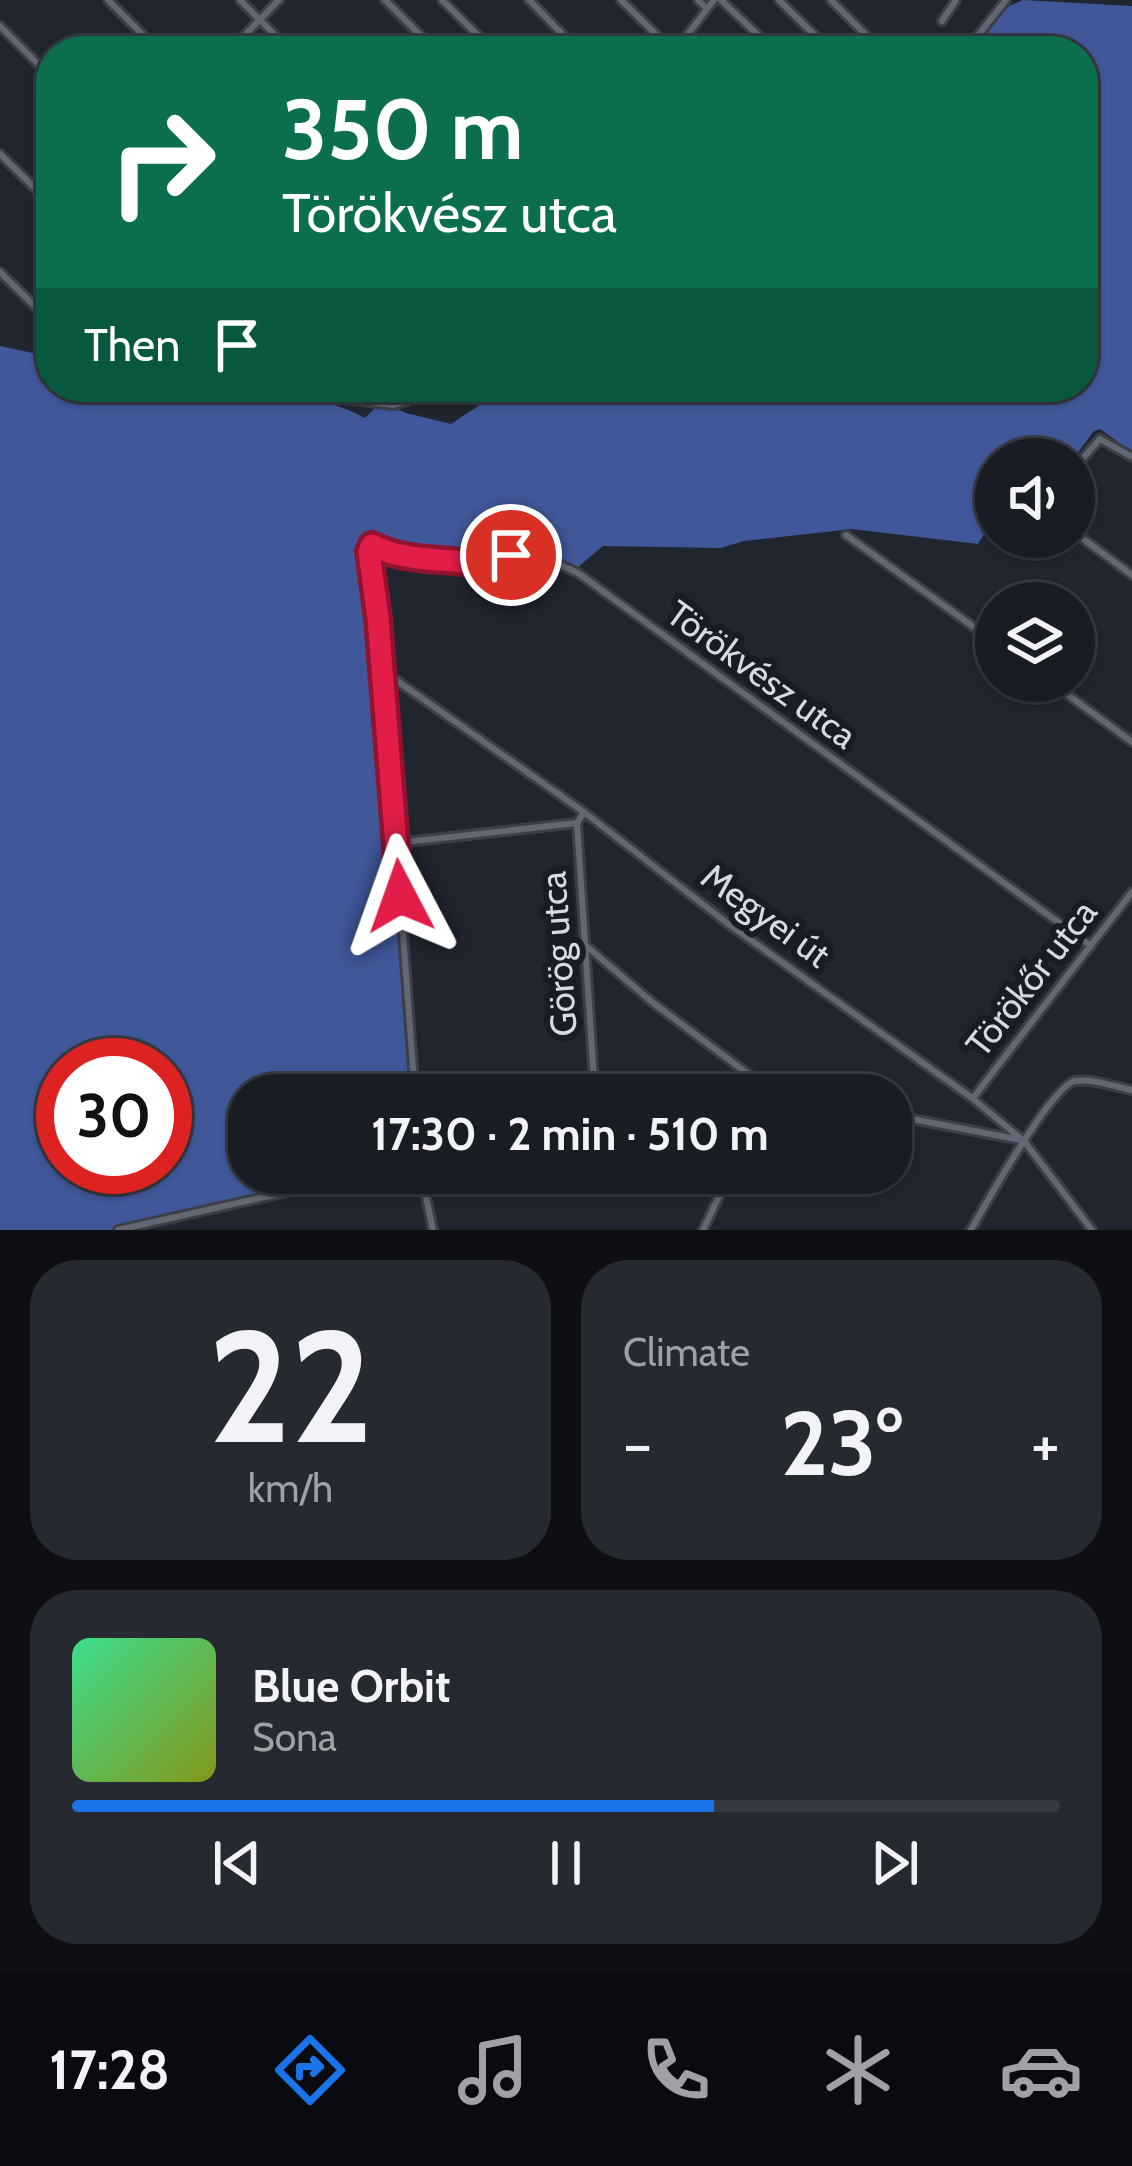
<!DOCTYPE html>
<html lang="en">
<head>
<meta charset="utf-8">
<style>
  body { margin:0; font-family:Cabin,sans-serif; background:#262930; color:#f1f3f6; height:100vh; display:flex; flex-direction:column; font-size:45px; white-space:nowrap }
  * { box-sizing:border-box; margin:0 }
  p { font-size:39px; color:#9fa1a6 }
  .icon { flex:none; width:66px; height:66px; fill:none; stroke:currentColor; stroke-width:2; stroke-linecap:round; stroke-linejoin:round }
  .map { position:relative; height:1230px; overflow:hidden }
  .drawer { display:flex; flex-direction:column; gap:30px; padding:30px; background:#0e0f13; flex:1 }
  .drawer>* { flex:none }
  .guide { position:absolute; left:36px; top:36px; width:1062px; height:366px; border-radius:48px; box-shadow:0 3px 9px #0004,0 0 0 3px #373a41; background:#0b6e4f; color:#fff; overflow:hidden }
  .tools { position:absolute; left:975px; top:438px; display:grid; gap:24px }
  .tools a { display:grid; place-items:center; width:120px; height:120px; border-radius:50%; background:#191c23; box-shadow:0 3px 9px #0004,0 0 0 3px #373a41; font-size:60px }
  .speed { position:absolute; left:36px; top:1038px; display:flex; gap:24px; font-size:60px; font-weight:700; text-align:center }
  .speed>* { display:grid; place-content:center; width:156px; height:156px; border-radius:50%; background:#191c23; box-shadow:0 3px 9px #0004,0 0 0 3px #373a41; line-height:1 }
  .speed .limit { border:18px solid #d22; background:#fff; color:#111 }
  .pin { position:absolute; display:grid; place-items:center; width:102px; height:102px; color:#fff; margin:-51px; border:6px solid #fff; border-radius:50%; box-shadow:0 3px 12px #0007 }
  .me { position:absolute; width:132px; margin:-66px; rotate:356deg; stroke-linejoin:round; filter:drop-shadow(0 0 9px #0008) }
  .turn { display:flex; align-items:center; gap:42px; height:252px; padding:0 48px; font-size:54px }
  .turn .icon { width:156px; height:156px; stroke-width:2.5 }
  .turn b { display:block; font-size:84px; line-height:102px }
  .then { display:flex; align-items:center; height:114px; padding:0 48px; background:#0003; gap:24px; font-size:45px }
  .big { font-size:90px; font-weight:700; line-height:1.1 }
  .drawer .tile { flex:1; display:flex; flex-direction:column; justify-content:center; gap:18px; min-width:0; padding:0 42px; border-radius:48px; background:#262930 }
  .drawer .dial { align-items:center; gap:0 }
  .dial b { font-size:156px; line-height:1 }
  .song { display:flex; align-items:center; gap:36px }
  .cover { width:144px; height:144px; border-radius:18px; background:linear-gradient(135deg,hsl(150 70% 55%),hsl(70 70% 35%)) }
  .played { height:12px; border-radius:6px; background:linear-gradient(90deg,#1a73e8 65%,#373a41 65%) }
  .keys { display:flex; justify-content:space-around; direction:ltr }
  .heat { display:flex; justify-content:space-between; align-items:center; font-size:66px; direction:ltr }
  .drawer .tiles { flex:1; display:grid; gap:30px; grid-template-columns:1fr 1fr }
  .tile:last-child { grid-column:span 2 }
  .trip { position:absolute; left:228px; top:1074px; width:684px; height:120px; border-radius:48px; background:#191c23; box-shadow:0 3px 9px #0004,0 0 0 3px #373a41; font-weight:700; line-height:120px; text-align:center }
  .dock { display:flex; height:192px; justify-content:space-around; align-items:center; background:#0a0b0e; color:#9fa1a6 }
  .dock .icon { width:84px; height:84px }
  .dock .active { color:#1a73e8 }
  .dock b { font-size:54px; color:#f1f3f6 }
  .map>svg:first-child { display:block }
</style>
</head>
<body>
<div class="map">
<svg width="1132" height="1230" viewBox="0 0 1132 1230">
  <rect width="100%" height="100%" fill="#21252f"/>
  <path fill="#405799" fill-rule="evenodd" d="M 1023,0 L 1132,6 L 1132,452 L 1100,429 L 1094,431 L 1073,459 L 996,459 L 996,515 L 978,544 L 852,529 L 744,541 L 721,548 L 603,546 L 572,572 C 529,552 501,570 457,568 C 427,567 399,556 372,545 L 369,553 L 415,1095 L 249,1095 L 249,1173 L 397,1173 L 126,1230 L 0,1230 L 0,346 L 51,357 L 51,387 C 135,387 294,377 365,418 L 381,402 L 406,413 L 451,424 L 507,387 L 1083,387 L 1083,51 L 971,51 L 1009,6 ZM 63,1065 L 165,1065 L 165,1167 L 63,1167 Z"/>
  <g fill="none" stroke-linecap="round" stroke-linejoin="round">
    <g stroke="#3c3f47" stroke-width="12">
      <path id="street" d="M 108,0 L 159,51
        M 240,0 L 291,51
        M 385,0 L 436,51
        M 442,0 L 494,51
        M 529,0 L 579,51
        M 621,0 L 673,51
        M 698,0 L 707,9
        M 721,0 L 775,51
        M 779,0 L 831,51
        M 831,0 L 882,51
        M 942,21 L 956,0
        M 0,26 L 51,77
        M 690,37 L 704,51
        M 229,51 L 279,0
        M 675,51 L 714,0
        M 966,51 L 1006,0
        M 0,154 L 51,204
        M 0,272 L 51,322
        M 249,387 L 393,405 L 407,401 L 420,387
        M 363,387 L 378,400
        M 1074,468 L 1100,439 L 1132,457
        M 1074,532 L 1132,575
        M 846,535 L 996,643
        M 383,671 L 584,812 L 727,923 L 972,1098 L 1024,1141 L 1092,1230
        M 1049,681 L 1132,742
        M 584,812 L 577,823 L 595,1095
        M 396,843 L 577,823
        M 584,944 L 652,1002 L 775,1094
        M 415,1095 L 388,732 L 369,559 L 372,545 L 393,555 L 439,563 L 462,560 L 490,566 L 516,555 L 550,560 L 578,573 L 1091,946
        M 973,1098 L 1132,892
        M 891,1115 L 1021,1140
        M 421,1173 L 433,1230
        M 342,1184 L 393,1173
        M 118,1230 L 300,1189
        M 703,1230 L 730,1173
        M 971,1230 C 985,1205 1052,1085 1075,1081 C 1091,1078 1116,1087 1132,1090"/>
    </g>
    <use href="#street" stroke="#626773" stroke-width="6"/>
  </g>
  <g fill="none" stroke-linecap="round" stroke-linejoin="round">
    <g stroke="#92132f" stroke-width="30">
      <path id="route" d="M 400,896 L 378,618 L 369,552 L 372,545 C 408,564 451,557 490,566 L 511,555"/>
    </g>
    <use href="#route" stroke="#e11d48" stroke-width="21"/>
  </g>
  <g text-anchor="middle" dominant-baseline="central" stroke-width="12" stroke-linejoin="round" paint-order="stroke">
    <g font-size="36" fill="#d7dae1" stroke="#181c25">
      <text transform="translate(762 674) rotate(36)">Törökvész utca</text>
      <text transform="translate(766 915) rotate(36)">Megyei út</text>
      <text transform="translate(558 954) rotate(-94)">Görög utca</text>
      <text transform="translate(1031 978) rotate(-52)">Törökőr utca</text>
    </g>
  </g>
</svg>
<div class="tools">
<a><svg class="icon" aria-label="sound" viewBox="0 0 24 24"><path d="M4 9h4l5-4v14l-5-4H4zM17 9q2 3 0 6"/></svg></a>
<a><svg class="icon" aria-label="layers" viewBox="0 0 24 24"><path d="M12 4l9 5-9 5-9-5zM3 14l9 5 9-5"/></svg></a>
</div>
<div class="speed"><div class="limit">30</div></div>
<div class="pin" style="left:511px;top:555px;background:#d93025"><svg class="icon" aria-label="arrive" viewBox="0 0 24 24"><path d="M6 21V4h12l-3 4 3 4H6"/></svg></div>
<svg class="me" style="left:400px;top:896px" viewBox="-20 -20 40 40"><path d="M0-17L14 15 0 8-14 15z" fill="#e11d48" stroke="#fff" stroke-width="4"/></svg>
<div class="trip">17:30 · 2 min · 510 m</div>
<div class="guide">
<div class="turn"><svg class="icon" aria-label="right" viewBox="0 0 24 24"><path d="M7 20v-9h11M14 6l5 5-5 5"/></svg><div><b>350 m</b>Törökvész utca</div></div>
<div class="then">Then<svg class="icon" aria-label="arrive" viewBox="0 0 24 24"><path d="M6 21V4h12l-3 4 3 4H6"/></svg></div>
</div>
</div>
<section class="drawer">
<div class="tiles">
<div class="tile dial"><b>22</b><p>km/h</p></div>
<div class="tile"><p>Climate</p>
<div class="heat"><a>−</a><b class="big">23°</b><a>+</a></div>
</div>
<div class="tile">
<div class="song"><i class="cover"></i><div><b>Blue Orbit</b><p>Sona</p></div></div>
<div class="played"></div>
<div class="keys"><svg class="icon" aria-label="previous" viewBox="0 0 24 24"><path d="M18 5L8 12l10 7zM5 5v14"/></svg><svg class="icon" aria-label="pause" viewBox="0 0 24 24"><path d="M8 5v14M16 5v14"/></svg><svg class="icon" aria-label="next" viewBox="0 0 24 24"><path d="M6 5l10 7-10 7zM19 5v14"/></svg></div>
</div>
</div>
</section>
<nav class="dock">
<b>17:28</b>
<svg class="icon active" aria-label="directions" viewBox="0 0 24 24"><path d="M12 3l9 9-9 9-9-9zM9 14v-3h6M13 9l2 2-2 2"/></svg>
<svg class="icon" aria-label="music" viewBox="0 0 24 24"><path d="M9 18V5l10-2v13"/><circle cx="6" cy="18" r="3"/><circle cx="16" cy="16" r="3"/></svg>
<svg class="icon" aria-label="phone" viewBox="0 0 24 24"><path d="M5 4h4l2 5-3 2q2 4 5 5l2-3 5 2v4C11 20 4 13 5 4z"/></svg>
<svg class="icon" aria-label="climate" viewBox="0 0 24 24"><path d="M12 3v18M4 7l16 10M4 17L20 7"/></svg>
<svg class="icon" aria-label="car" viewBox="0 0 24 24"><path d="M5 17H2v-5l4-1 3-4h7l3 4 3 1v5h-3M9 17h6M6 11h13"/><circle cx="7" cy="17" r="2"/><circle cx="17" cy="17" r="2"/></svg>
</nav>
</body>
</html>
